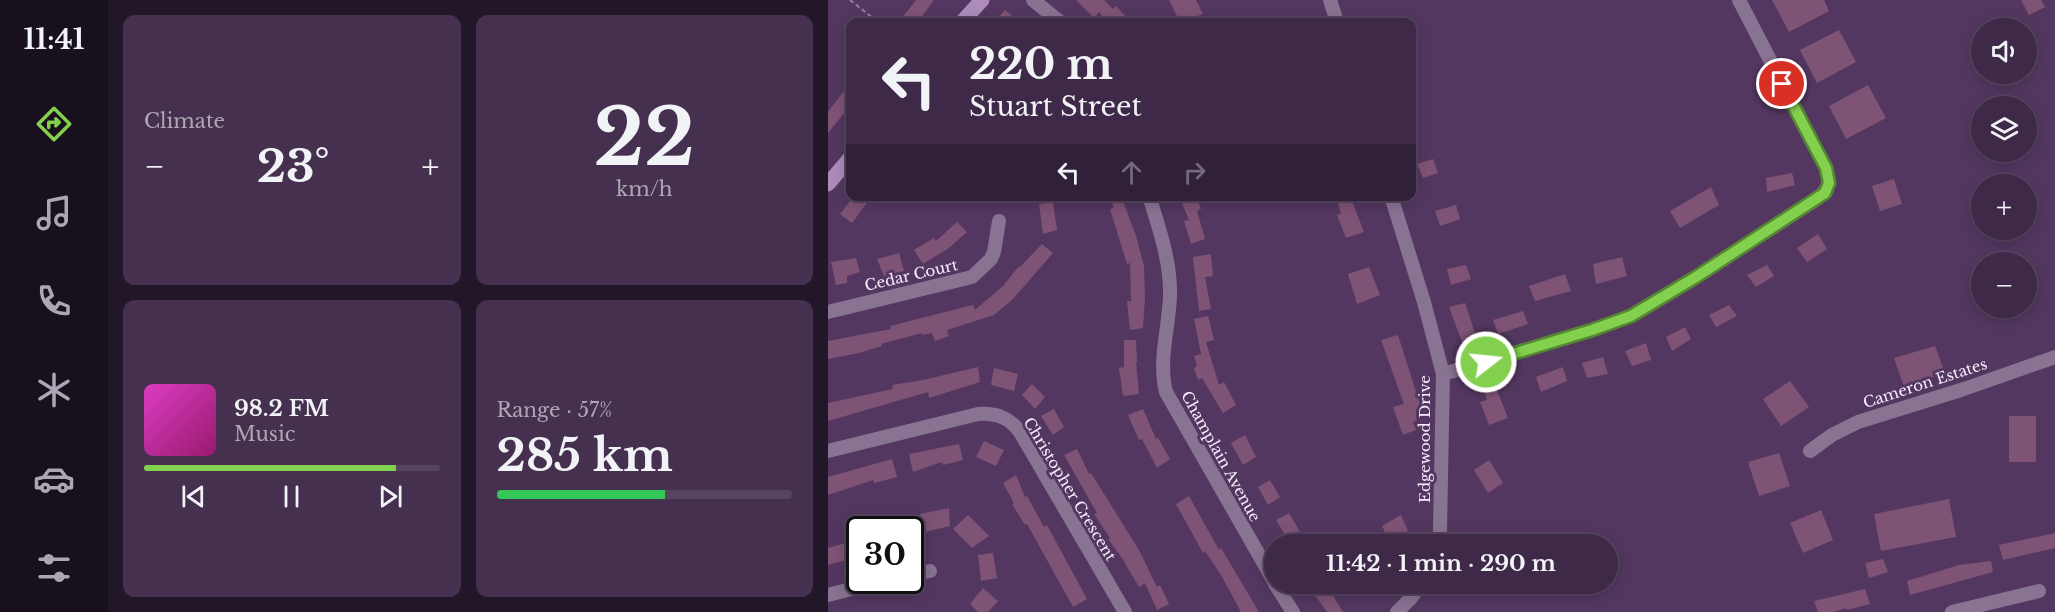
<!DOCTYPE html>
<html lang="en">
<head>
<meta charset="utf-8">
<style>
  body { margin:0; font-family:"Libre Baskerville",serif; background:#45314f; color:#f1f3f6; height:100vh; display:flex; flex-direction:column; font-size:22px; white-space:nowrap }
  * { box-sizing:border-box; margin:0 }
  p { font-size:20px; color:#ada6b4 }
  .icon { flex:none; width:33px; height:33px; fill:none; stroke:currentColor; stroke-width:2; stroke-linecap:round; stroke-linejoin:round }
  .map { position:relative; flex:1; overflow:hidden }
  .side { display:flex; flex-direction:column; gap:15px; padding:15px; background:#221728; width:720px }
  .side>* { flex:none }
  .guide { position:absolute; left:18px; top:18px; width:570px; height:183px; border-radius:12px; box-shadow:0 3px 15px #0003,0 0 0 2px #574560; background:#3e2948; color:#f1f3f6; overflow:hidden }
  .fabs { position:absolute; left:1143px; top:18px; display:grid; gap:12px }
  .fabs a { display:grid; place-items:center; width:66px; height:66px; border-radius:50%; background:#3e2948; box-shadow:0 3px 15px #0003,0 0 0 2px #574560; font-size:30px }
  .speed { position:absolute; left:18px; top:516px; display:flex; gap:12px; font-size:30px; font-weight:700; text-align:center }
  .speed>* { display:grid; place-content:center; width:78px; height:78px; border-radius:50%; background:#3e2948; box-shadow:0 3px 15px #0003,0 0 0 2px #574560; line-height:1 }
  .speed .limit { border:3px solid #111; border-radius:9px; background:#fff; color:#111 }
  .pin { position:absolute; display:grid; place-items:center; width:51px; height:51px; color:#fff; margin:-26px; border:3px solid #fff; border-radius:50%; box-shadow:0 2px 6px #0007 }
  .me { position:absolute; width:66px; margin:-33px; rotate:74deg; stroke-linejoin:round; filter:drop-shadow(0 0 4px #0008) }
  .turn { display:flex; align-items:center; gap:21px; height:126px; padding:0 24px; font-size:27px }
  .turn .icon { width:78px; height:78px; stroke-width:2.5 }
  .turn b { display:block; font-size:42px; line-height:51px }
  .lanes { display:flex; align-items:center; height:57px; padding:0 24px; background:#0003; justify-content:center; gap:30px; direction:ltr }
  .lanes .off { opacity:.35 }
  .big { font-size:45px; font-weight:700; line-height:1.1 }
  .side .tile { flex:1; display:flex; flex-direction:column; justify-content:center; gap:9px; min-width:0; padding:0 21px; border-radius:12px; background:#45314f }
  .side .dial { align-items:center; gap:0 }
  .dial b { font-size:78px; line-height:1 }
  .song { display:flex; align-items:center; gap:18px }
  .cover { width:72px; height:72px; border-radius:9px; background:linear-gradient(135deg,hsl(310 70% 55%),hsl(320 70% 35%)) }
  .played { height:6px; border-radius:3px; background:linear-gradient(90deg,#83d04e 85%,#574560 85%) }
  .keys { display:flex; justify-content:space-around; direction:ltr }
  .heat { display:flex; justify-content:space-between; align-items:center; font-size:33px; direction:ltr }
  .charge { height:9px; border-radius:4px; background:linear-gradient(90deg,#34c759 57%,#574560 0) }
  .side .tiles { flex:1; display:grid; gap:15px; grid-template-columns:repeat(2,1fr) }
  .trip { position:absolute; left:436px; top:534px; width:354px; height:60px; border-radius:30px; background:#3e2948; box-shadow:0 3px 15px #0003,0 0 0 2px #574560; font-weight:700; line-height:60px; text-align:center }
  main { display:flex; flex:1; min-height:0 }
  .tabs { display:flex; flex-direction:column; width:108px; justify-content:space-around; align-items:center; background:#19101d; color:#ada6b4 }
  .tabs .icon { width:42px; height:42px }
  .tabs .active { color:#83d04e }
  .tabs b { font-size:27px; color:#f1f3f6 }
  .map>svg:first-child { display:block }
</style>
</head>
<body>
<main>
<nav class="tabs">
<b>11:41</b>
<svg class="icon active" aria-label="directions" viewBox="0 0 24 24"><path d="M12 3l9 9-9 9-9-9zM9 14v-3h6M13 9l2 2-2 2"/></svg>
<svg class="icon" aria-label="music" viewBox="0 0 24 24"><path d="M9 18V5l10-2v13"/><circle cx="6" cy="18" r="3"/><circle cx="16" cy="16" r="3"/></svg>
<svg class="icon" aria-label="phone" viewBox="0 0 24 24"><path d="M5 4h4l2 5-3 2q2 4 5 5l2-3 5 2v4C11 20 4 13 5 4z"/></svg>
<svg class="icon" aria-label="climate" viewBox="0 0 24 24"><path d="M12 3v18M4 7l16 10M4 17L20 7"/></svg>
<svg class="icon" aria-label="car" viewBox="0 0 24 24"><path d="M5 17H2v-5l4-1 3-4h7l3 4 3 1v5h-3M9 17h6M6 11h13"/><circle cx="7" cy="17" r="2"/><circle cx="17" cy="17" r="2"/></svg>
<svg class="icon" aria-label="filters" viewBox="0 0 24 24"><path d="M4 7h16M4 17h16"/><circle cx="9" cy="7" r="2"/><circle cx="15" cy="17" r="2"/></svg>
</nav>
<section class="side">
<div class="tiles">
<div class="tile"><p>Climate</p>
<div class="heat"><a>−</a><b class="big">23°</b><a>+</a></div>
</div>
<div class="tile dial"><b>22</b><p>km/h</p></div>
<div class="tile">
<div class="song"><i class="cover"></i><div><b>98.2 FM</b><p>Music</p></div></div>
<div class="played"></div>
<div class="keys"><svg class="icon" aria-label="previous" viewBox="0 0 24 24"><path d="M18 5L8 12l10 7zM5 5v14"/></svg><svg class="icon" aria-label="pause" viewBox="0 0 24 24"><path d="M8 5v14M16 5v14"/></svg><svg class="icon" aria-label="next" viewBox="0 0 24 24"><path d="M6 5l10 7-10 7zM19 5v14"/></svg></div>
</div>
<div class="tile"><p>Range · 57%</p><b class="big">285 km</b><div class="charge"></div></div>
</div>
</section>
<div class="map">
<svg width="1227" height="612" viewBox="0 0 1227 612">
  <rect width="100%" height="100%" fill="#533760"/>
  <path fill="#7f5376" d="M 88,0 L 106,0 L 90,22 L 79,22 L 74,18 Z
    M 248,0 L 276,0 L 285,9 L 288,6 L 303,22 L 279,22 L 271,12 L 266,18 Z
    M 341,0 L 368,0 L 375,14 L 352,22 Z
    M 944,0 L 996,0 L 1001,11 L 961,32 Z
    M 1193,0 L 1213,0 L 1217,7 L 1201,15 Z
    M 177,10 L 192,22 L 166,22 Z
    M 1011,30 L 1028,62 L 989,83 L 972,50 Z
    M 22,83 L 22,106 L 0,133 L 0,112 Z
    M 1040,85 L 1058,118 L 1018,139 L 1001,106 Z
    M 605,159 L 610,173 L 595,178 L 589,164 Z
    M 964,173 L 967,185 L 939,192 L 938,178 Z
    M 1066,179 L 1074,204 L 1052,211 L 1044,186 Z
    M 883,187 L 891,205 L 852,228 L 842,211 Z
    M 26,196 L 44,196 L 24,223 L 12,214 Z
    M 282,196 L 293,196 L 308,236 L 316,266 L 317,299 L 315,328 L 302,330 L 299,301 L 303,301 L 302,263 L 299,264 L 282,209 L 286,208 Z
    M 351,196 L 368,196 L 373,209 L 369,211 L 377,239 L 363,244 L 356,221 L 361,220 Z
    M 508,196 L 522,196 L 536,232 L 518,238 L 509,215 L 513,214 Z
    M 225,202 L 229,230 L 215,234 L 211,204 Z
    M 628,205 L 632,219 L 612,226 L 607,211 Z
    M 129,222 L 139,232 L 121,248 L 95,264 L 86,250 L 106,238 L 108,241 Z
    M 990,234 L 999,249 L 979,262 L 969,248 Z
    M 214,244 L 225,253 L 185,299 L 166,315 L 119,330 L 121,336 L 107,341 L 104,333 L 94,335 L 94,333 L 53,344 L 54,346 L 31,353 L 0,359 L 0,341 L 63,329 L 62,326 L 145,305 L 147,310 L 175,286 L 191,266 L 192,267 Z
    M 71,253 L 76,271 L 56,276 L 49,259 Z
    M 383,254 L 385,276 L 377,277 L 383,309 L 371,311 L 365,257 Z
    M 794,257 L 799,276 L 768,284 L 765,264 Z
    M 28,258 L 32,272 L 19,276 L 19,283 L 8,285 L 3,262 Z
    M 638,265 L 643,279 L 623,285 L 619,269 Z
    M 939,265 L 946,276 L 928,287 L 919,275 Z
    M 541,267 L 552,295 L 529,304 L 520,274 Z
    M 737,274 L 743,291 L 707,301 L 701,286 Z
    M 637,303 L 648,336 L 634,342 L 621,307 Z
    M 901,305 L 909,316 L 888,327 L 881,315 Z
    M 695,311 L 700,324 L 670,334 L 665,320 Z
    M 380,316 L 386,340 L 378,342 L 391,385 L 396,382 L 408,405 L 395,413 L 374,378 L 370,380 L 366,368 L 369,366 L 366,356 L 373,354 L 366,319 Z
    M 857,327 L 863,339 L 844,351 L 838,337 Z
    M 570,335 L 595,414 L 588,416 L 590,420 L 585,422 L 588,430 L 575,435 L 565,407 L 576,404 L 553,340 Z
    M 296,340 L 308,340 L 309,363 L 308,362 L 311,394 L 295,396 L 291,368 L 296,367 Z
    M 818,343 L 823,360 L 804,366 L 797,351 Z
    M 1107,346 L 1117,373 L 1076,387 L 1066,358 Z
    M 775,357 L 780,374 L 759,378 L 754,363 Z
    M 150,367 L 152,382 L 101,398 L 100,392 L 0,421 L 0,403 L 65,389 L 64,385 L 95,380 Z
    M 735,367 L 739,381 L 713,392 L 708,377 Z
    M 166,368 L 190,374 L 186,391 L 163,385 Z
    M 962,381 L 981,407 L 953,426 L 935,399 Z
    M 204,384 L 217,397 L 207,409 L 194,395 Z
    M 667,385 L 680,418 L 661,425 L 652,402 L 659,400 L 655,388 Z
    M 226,409 L 236,427 L 225,435 L 213,416 Z
    M 315,409 L 328,439 L 330,438 L 342,459 L 329,468 L 314,439 L 311,440 L 300,415 Z
    M 1181,416 L 1208,416 L 1208,462 L 1181,462 Z
    M 417,435 L 428,457 L 415,465 L 403,443 Z
    M 156,441 L 176,450 L 168,466 L 148,457 Z
    M 131,444 L 135,460 L 115,465 L 114,462 L 85,472 L 81,454 Z
    M 249,449 L 261,474 L 263,473 L 311,550 L 329,587 L 332,585 L 341,604 L 329,610 L 317,583 L 311,587 L 294,558 L 280,539 L 282,538 L 266,514 L 269,513 L 236,455 Z
    M 951,453 L 962,486 L 931,496 L 920,462 Z
    M 64,459 L 69,477 L 46,483 L 45,480 L 0,495 L 0,477 Z
    M 661,460 L 675,483 L 660,493 L 646,470 Z
    M 188,475 L 197,497 L 199,496 L 216,527 L 219,525 L 259,599 L 245,607 L 199,524 L 197,525 L 184,504 L 186,503 L 175,483 Z
    M 442,480 L 452,497 L 440,505 L 430,487 Z
    M 361,496 L 391,550 L 393,548 L 431,612 L 413,612 L 393,575 L 377,551 L 375,553 L 348,504 Z
    M 1121,499 L 1128,537 L 1053,551 L 1046,514 Z
    M 121,508 L 122,526 L 97,532 L 92,514 Z
    M 993,510 L 1005,540 L 975,553 L 962,523 Z
    M 461,513 L 474,535 L 462,543 L 448,520 Z
    M 140,515 L 161,536 L 144,548 L 125,529 Z
    M 573,515 L 580,531 L 572,535 L 574,541 L 563,544 L 554,526 Z
    M 1227,533 L 1227,548 L 1175,560 L 1171,545 Z
    M 32,539 L 32,556 L 0,565 L 0,548 Z
    M 165,553 L 169,578 L 153,581 L 150,555 Z
    M 1055,559 L 1060,572 L 1041,578 L 1037,563 Z
    M 1163,561 L 1165,572 L 1082,595 L 1079,581 L 1131,565 Z
    M 479,584 L 498,584 L 515,612 L 499,612 Z
    M 155,588 L 170,601 L 160,612 L 150,612 L 142,604 Z
    M 1037,589 L 1042,604 L 1019,610 L 1018,608 L 1006,612 L 990,612 L 986,601 Z"/>
  <g fill="none" stroke-linecap="round" stroke-linejoin="round">
    <path stroke="#937f9e" stroke-width="2" stroke-dasharray="4.5 3" stroke-linecap="butt" d="M 22,0 L 50,22"/>
    <path stroke="#887392" stroke-width="14" d="M 205,0 L 232,22
      M 502,0 L 509,22
      M 321,196 C 331,228 343,262 342,296 C 341,328 330,360 338,392 L 447,583
      M 563,196 L 596,302 L 615,374 L 612,531 L 610,544
      M 0,312 L 144,277 L 163,259 L 166,252 L 171,221
      M 615,374 L 764,330 L 803,316 L 868,277 L 987,200 C 1000,191 1003,183 998,168 L 911,0
      M 0,451 L 150,414 C 168,413 181,417 192,432 L 297,612
      M 982,451 L 1004,435 L 1030,422 L 1136,389 L 1227,357
      M 82,575 L 102,571
      M 447,584 L 465,612
      M 0,595 L 58,580
      M 569,612 L 583,598 L 593,584
      M 1124,612 L 1211,591"/>
    <path stroke="#ad8cbc" stroke-width="15" d="M 134,22 L 154,0
      M 0,184 L 22,158"/>
  </g>
  <g fill="none" stroke-linecap="round" stroke-linejoin="round">
    <g stroke="#558733" stroke-width="15">
      <path id="route" d="M 658,362 L 764,330 L 803,316 L 868,277 L 997,193 L 1001,183 L 998,168 L 954,84"/>
    </g>
    <use href="#route" stroke="#83d04e" stroke-width="10"/>
  </g>
  <g text-anchor="middle" dominant-baseline="central" stroke-width="6" stroke-linejoin="round" paint-order="stroke">
    <g font-size="15" fill="#f6ecfc" stroke="#533760">
      <text transform="translate(83 275) rotate(-13)">Cedar Court</text>
      <text transform="translate(1097 383) rotate(-18)">Cameron Estates</text>
      <text transform="translate(596 439) rotate(-90)">Edgewood Drive</text>
      <text transform="translate(393 456) rotate(61)">Champlain Avenue</text>
      <text transform="translate(242 489) rotate(59)">Christopher Crescent</text>
    </g>
  </g>
</svg>
<div class="fabs">
<a><svg class="icon" aria-label="sound" viewBox="0 0 24 24"><path d="M4 9h4l5-4v14l-5-4H4zM17 9q2 3 0 6"/></svg></a>
<a><svg class="icon" aria-label="layers" viewBox="0 0 24 24"><path d="M12 4l9 5-9 5-9-5zM3 14l9 5 9-5"/></svg></a>
<a>+</a>
<a>−</a>
</div>
<div class="speed"><div class="limit">30</div></div>
<div class="pin" style="left:954px;top:84px;background:#d93025"><svg class="icon" aria-label="arrive" viewBox="0 0 24 24"><path d="M6 21V4h12l-3 4 3 4H6"/></svg></div>
<svg class="me" style="left:658px;top:362px" viewBox="-20 -20 40 40"><circle r="17" fill="#83d04e" stroke="#fff" stroke-width="3"/><path d="M0-11L8 9 0 5-8 9z" fill="#fff"/></svg>
<div class="trip">11:42 · 1 min · 290 m</div>
<div class="guide">
<div class="turn"><svg class="icon" aria-label="left" viewBox="0 0 24 24"><path d="M17 20v-9H6M10 6l-5 5 5 5"/></svg><div><b>220 m</b>Stuart Street</div></div>
<div class="lanes"><svg class="icon" aria-label="left" viewBox="0 0 24 24"><path d="M17 20v-9H6M10 6l-5 5 5 5"/></svg><svg class="icon off" aria-label="ahead" viewBox="0 0 24 24"><path d="M12 20V5M6 11l6-6 6 6"/></svg><svg class="icon off" aria-label="right" viewBox="0 0 24 24"><path d="M7 20v-9h11M14 6l5 5-5 5"/></svg></div>
</div>
</div>
</main>
</body>
</html>
